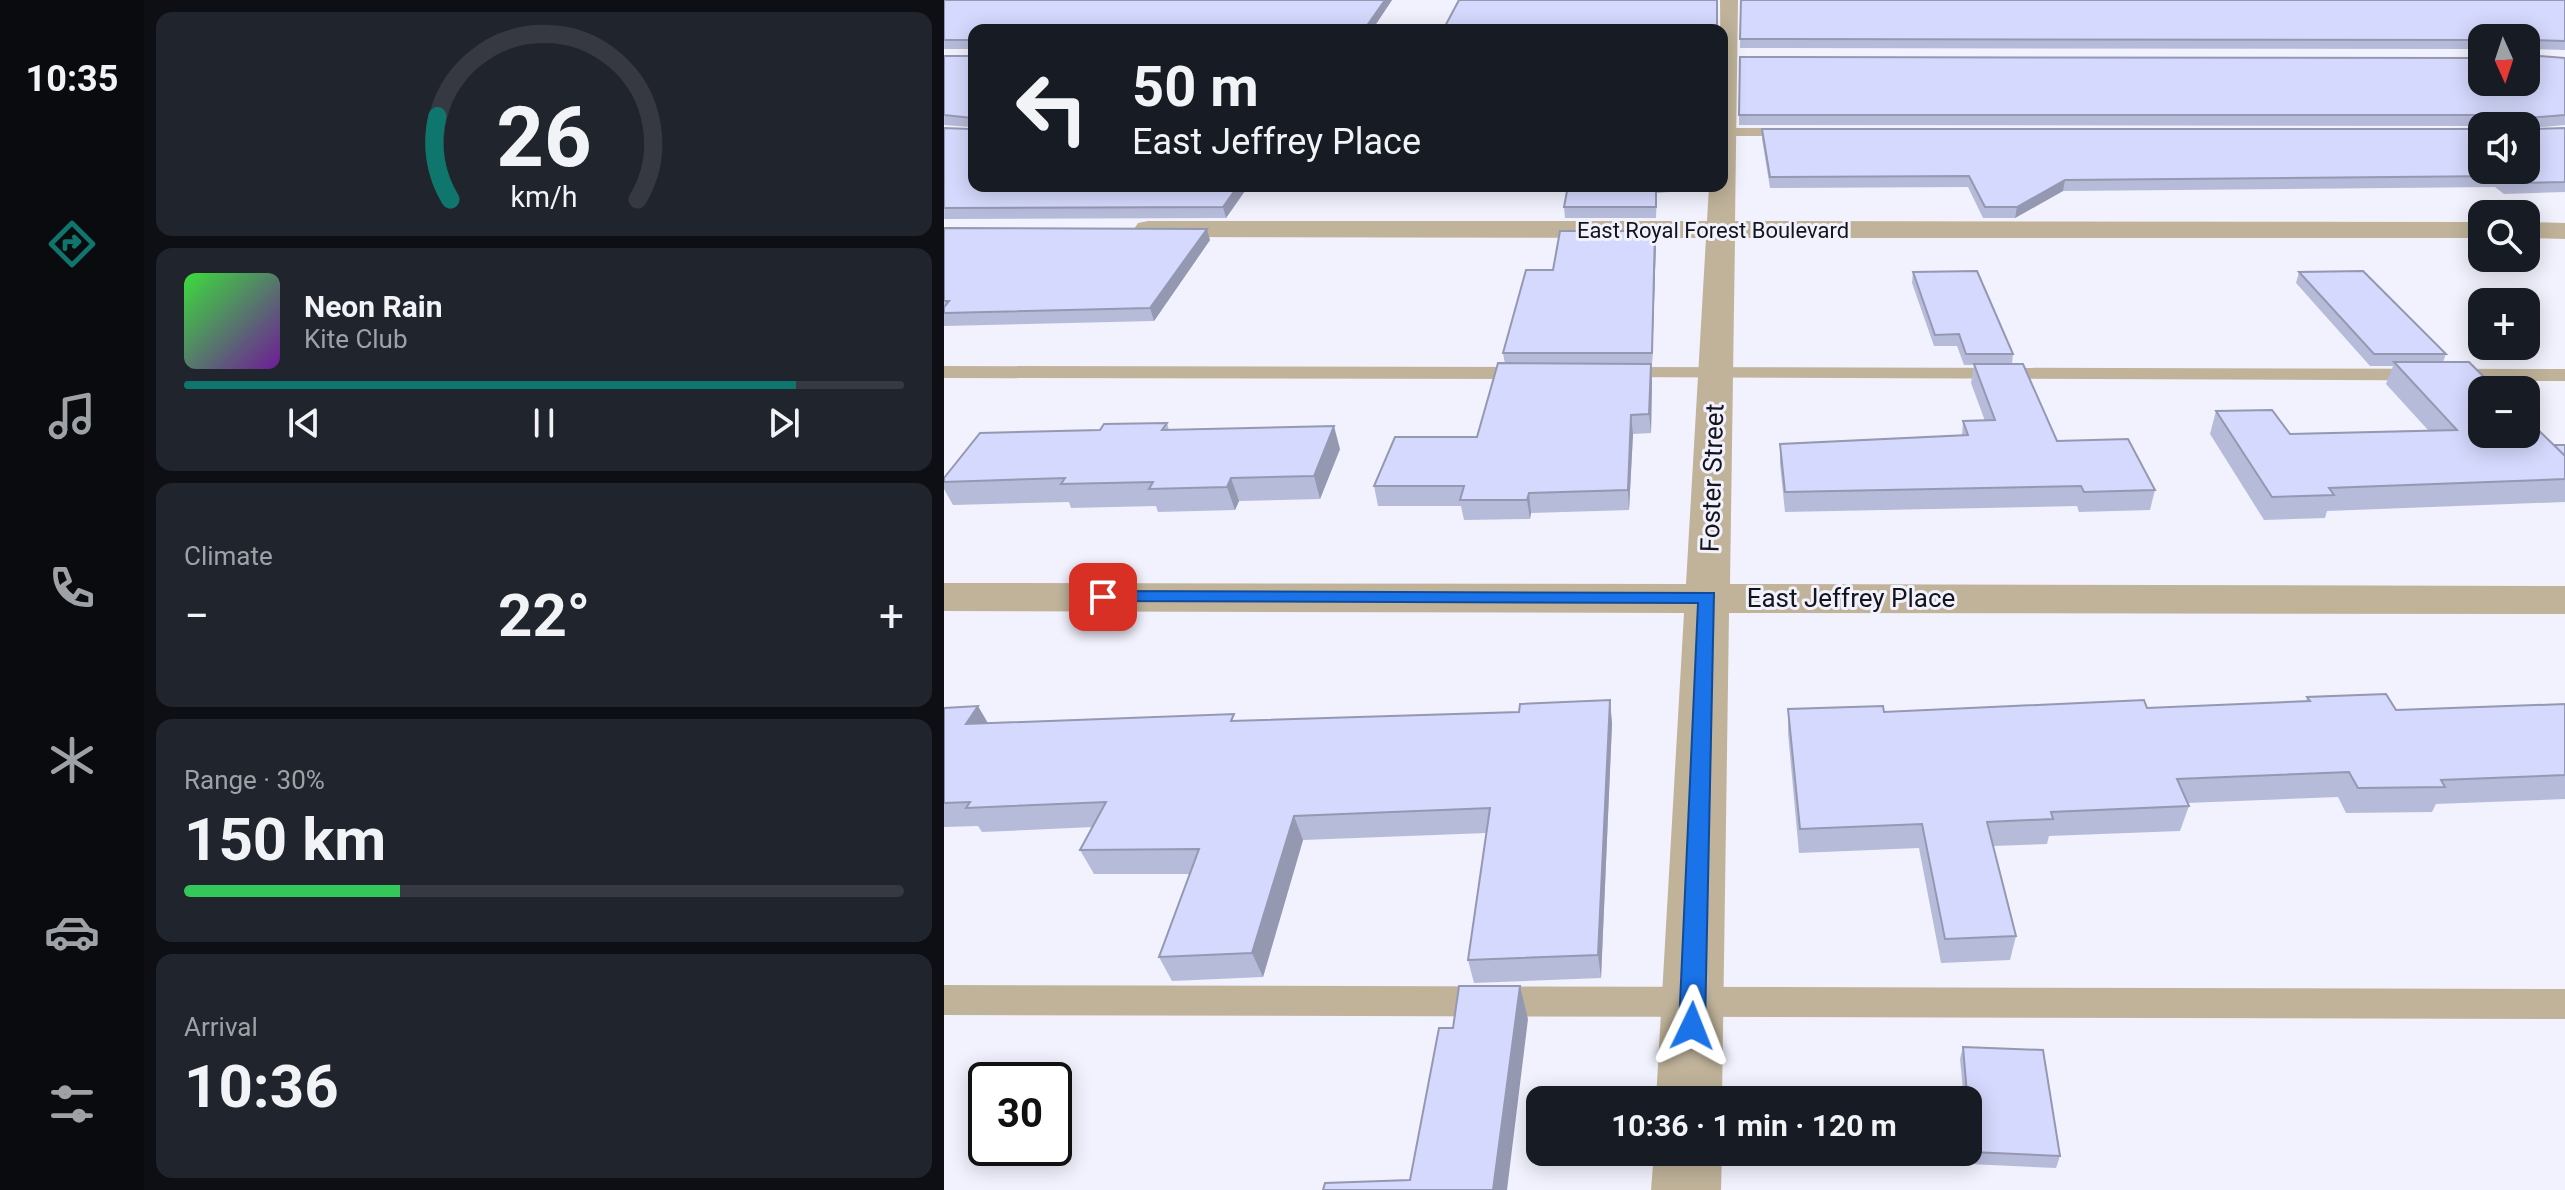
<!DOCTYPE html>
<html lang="en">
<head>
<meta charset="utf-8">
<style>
  body { margin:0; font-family:Roboto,sans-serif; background:#20242c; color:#f1f3f6; height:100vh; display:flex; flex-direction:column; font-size:30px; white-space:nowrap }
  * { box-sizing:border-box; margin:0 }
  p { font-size:26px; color:#9ea1a6 }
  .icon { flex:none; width:44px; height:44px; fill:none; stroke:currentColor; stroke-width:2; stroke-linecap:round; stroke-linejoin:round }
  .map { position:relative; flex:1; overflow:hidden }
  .drawer { display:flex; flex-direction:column; gap:12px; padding:12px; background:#0d0f14; width:800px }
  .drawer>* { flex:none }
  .guide { position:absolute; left:24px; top:24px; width:760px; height:168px; border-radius:16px; box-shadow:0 4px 20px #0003; background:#171b24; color:#f1f3f6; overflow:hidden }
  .needle { width:52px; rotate:177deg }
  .buttons { position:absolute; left:1524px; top:24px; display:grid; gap:16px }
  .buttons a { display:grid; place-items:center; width:72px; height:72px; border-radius:16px; background:#171b24; box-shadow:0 4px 20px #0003; font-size:40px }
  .speed { position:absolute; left:24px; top:1062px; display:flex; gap:16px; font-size:40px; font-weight:700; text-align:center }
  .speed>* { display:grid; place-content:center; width:104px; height:104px; border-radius:50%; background:#171b24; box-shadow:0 4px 20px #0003; line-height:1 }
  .speed .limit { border:4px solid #111; border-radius:12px; background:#fff; color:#111 }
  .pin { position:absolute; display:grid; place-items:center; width:68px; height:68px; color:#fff; margin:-34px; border-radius:16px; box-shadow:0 4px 12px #0006 }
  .me { position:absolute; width:88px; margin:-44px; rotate:2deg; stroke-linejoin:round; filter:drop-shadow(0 0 6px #0008) }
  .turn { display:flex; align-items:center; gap:28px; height:168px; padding:0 32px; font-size:36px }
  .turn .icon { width:104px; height:104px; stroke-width:2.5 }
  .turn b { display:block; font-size:56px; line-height:68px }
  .big { font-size:60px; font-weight:700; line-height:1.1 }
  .drawer .widget { flex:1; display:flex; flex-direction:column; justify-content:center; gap:12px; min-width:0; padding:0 28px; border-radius:16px; background:#20242c }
  .drawer .dial { align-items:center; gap:0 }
  .dial svg { height:208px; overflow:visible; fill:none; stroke:#363941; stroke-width:7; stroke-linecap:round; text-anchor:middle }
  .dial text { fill:#f1f3f6; stroke:none }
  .song { display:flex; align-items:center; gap:24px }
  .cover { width:96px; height:96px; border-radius:12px; background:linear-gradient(135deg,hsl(120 70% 55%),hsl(280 70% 35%)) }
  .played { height:8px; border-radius:4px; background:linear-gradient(90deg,#0f766e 85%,#363941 85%) }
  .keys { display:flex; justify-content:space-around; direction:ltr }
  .heat { display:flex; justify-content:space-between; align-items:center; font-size:44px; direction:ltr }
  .charge { height:12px; border-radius:6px; background:linear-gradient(90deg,#34c759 30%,#363941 0) }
  .trip { position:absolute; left:582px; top:1086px; width:456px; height:80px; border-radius:16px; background:#171b24; box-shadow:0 4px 20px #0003; font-weight:700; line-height:80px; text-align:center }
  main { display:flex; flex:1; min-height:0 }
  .dock { display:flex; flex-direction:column; width:144px; justify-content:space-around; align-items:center; background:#090b0e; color:#9ea1a6 }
  .dock .icon { width:56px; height:56px }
  .dock .current { color:#0f766e }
  .dock b { font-size:36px; color:#f1f3f6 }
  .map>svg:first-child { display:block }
</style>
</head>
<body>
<main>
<nav class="dock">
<b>10:35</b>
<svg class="icon current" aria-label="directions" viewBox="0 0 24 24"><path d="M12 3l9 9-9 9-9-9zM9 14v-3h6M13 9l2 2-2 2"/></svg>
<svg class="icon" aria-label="music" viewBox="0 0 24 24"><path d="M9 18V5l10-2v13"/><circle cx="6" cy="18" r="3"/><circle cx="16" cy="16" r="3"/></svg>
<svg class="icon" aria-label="phone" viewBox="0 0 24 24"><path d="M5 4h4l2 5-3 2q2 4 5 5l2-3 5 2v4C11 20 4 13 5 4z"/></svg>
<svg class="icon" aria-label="climate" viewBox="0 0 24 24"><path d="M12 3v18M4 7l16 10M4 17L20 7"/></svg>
<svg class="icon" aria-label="car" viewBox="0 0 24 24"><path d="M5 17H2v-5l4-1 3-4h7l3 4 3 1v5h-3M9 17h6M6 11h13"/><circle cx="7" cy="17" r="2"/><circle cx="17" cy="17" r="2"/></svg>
<svg class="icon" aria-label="filters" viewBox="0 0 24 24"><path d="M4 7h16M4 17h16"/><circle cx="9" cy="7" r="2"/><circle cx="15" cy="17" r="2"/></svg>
</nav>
<section class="drawer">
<div class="widget dial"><svg viewBox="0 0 100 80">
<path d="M14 69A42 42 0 1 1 86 69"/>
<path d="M14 69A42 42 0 0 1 9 37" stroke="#0f766e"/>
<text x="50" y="56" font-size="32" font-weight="700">26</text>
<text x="50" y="72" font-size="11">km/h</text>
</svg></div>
<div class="widget">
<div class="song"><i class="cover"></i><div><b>Neon Rain</b><p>Kite Club</p></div></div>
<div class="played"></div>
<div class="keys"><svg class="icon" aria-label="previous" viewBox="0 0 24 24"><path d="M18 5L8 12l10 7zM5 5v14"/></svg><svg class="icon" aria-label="pause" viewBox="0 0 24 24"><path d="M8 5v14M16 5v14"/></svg><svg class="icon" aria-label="next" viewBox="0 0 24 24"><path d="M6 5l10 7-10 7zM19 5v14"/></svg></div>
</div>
<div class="widget"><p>Climate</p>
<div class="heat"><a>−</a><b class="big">22°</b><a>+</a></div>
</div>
<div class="widget"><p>Range · 30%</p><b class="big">150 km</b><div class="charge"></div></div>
<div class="widget"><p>Arrival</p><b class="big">10:36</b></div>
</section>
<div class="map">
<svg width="1621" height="1190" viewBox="0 0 1621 1190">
  <rect width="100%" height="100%" fill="#f1f2fd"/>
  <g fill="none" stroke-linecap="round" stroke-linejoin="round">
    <path fill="#c0b39a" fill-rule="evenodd" d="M 778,128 L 848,128 L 855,132 L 848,136 L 778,136 Z
      M 0,366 L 582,367 L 591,373 L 582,379 L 0,378 Z
      M 674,367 L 1621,369 L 1621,381 L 667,377 L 667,369 Z
      M 0,985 L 1621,989 L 1621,1019 L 0,1015 Z"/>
    <path fill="#c0b39a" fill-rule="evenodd" d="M 776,0 L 794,0 L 791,221 L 1538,222 L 1538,238 L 791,238 L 786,584 L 1621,586 L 1621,614 L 785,613 L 778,1100 L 712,1100 L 740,613 L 0,611 L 0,583 L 742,584 L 762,238 L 204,237 L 194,235 L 190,229 L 194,223 L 204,221 L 763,221 L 765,186 L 778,186 Z
      M 1582,222 L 1621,223 L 1621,239 L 1582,238 Z
      M 710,1152 L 778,1152 L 777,1190 L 707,1190 Z"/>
  </g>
  <path fill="#b7bbda" d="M 0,0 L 448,0 L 428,30 L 30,186 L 323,186 L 322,188 L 303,188 L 282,218 L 0,219 L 0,128 L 26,129 L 26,127 L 0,125 L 0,56 L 28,56 L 29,49 L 0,49 Z
    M 797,0 L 1621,0 L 1621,50 L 1584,49 L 1583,55 L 1621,58 L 1621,125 L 1586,128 L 1586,129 L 1621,128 L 1621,192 L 1560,194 L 1551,187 L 1119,191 L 1071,218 L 1039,218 L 1024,187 L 826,188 L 818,139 L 818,129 L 1538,129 L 1582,126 L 795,125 L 796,57 L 1538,82 L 1582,38 L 1538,38 L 1538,49 L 796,48 Z
    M 425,186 L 726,186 L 725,192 L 713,193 L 712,218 L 621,218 L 620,207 L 623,188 L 426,189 Z
    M 0,228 L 266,240 L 210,321 L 0,326 Z
    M 712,241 L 708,364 L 707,364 L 708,382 L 707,433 L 689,434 L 685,510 L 587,513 L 586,519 L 520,520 L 517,506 L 434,506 L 430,486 L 533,437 L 561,364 L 559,353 L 609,270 Z
    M 969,272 L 1069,354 L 1068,364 L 1113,441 L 1211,490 L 1206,510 L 1135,512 L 1133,506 L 841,512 L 836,464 L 836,444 L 1018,436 L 1019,421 L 1041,421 L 1027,383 L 1030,365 L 1020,365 L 1013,346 L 990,346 L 968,283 Z
    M 1355,272 L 1502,354 L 1499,362 L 1610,445 L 1621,445 L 1621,502 L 1383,511 L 1381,518 L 1320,520 L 1266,434 L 1272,411 L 1346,434 L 1484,430 L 1442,384 L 1449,366 L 1426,366 L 1352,283 Z
    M 223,423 L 225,430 L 396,449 L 376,499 L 295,501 L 291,510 L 214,512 L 212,506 L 127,508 L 125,502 L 9,505 L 0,489 L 0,478 Z
    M 1363,697 L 1452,710 L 1621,704 L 1621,799 L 1492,804 L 1488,812 L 1402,813 L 1394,797 L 1243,803 L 1245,806 L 1236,831 L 1105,836 L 1103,844 L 1049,846 L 1072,936 L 1066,960 L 997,963 L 975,848 L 855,853 L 844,733 L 844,709 L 940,712 L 1203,708 L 1362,702 Z
    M 666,700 L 668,724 L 657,978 L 530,983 L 524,960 L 543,833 L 359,840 L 319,977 L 228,981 L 215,957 L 246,874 L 150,874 L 136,850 L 149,827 L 38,832 L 34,826 L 0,827 L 0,708 L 44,723 L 293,721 L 575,712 Z
    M 1019,1047 L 1116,1156 L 1112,1168 L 1025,1164 L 1024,1149 L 1024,1100 L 1020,1100 L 1016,1059 Z"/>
  <path fill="#9598b1" d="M 441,0 L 448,0 L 428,30 L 420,30 Z
    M 1121,180 L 1119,191 L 1071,218 L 1073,207 Z
    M 294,186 L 303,186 L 303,188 L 282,218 L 279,207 Z
    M 263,229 L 266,240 L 210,321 L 206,308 Z
    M 711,231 L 712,241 L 708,364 L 708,353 Z
    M 707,364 L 708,382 L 707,433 L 705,414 Z
    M 687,415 L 689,434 L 685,510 L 684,490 Z
    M 390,426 L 396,449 L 376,499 L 370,476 Z
    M 287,478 L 295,501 L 291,510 L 283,487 Z
    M 585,493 L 587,513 L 586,519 L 583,500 Z
    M 666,700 L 668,724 L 657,978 L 654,955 Z
    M 34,706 L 48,730 L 22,724 Z
    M 350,816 L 359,840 L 319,977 L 308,953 Z
    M 576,986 L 584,1019 L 563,1190 L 549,1190 Z"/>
  <path fill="#d5d9fd" stroke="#9598b1" stroke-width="2" d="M 0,0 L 441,0 L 420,30 L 30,30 L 30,186 L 294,186 L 279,207 L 0,208 L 0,128 L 26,129 L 29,118 L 0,115 L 0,56 L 28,56 L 29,40 L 0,40 Z
    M 515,0 L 773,0 L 773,30 L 499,30 Z
    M 797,0 L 1621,0 L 1621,41 L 1585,40 L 1583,55 L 1621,58 L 1621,115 L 1583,118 L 1586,129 L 1621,128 L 1621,182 L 1565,183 L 1555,176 L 1121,180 L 1073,207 L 1041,207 L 1025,176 L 826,177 L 818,129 L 1538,129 L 1538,170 L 1582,170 L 1582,126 L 1543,126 L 1545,118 L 1542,115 L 795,115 L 796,57 L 1538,58 L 1538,82 L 1582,82 L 1582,38 L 1538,38 L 1538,40 L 796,39 Z
    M 624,186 L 712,186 L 712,207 L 620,207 Z
    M 0,228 L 263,229 L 206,308 L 0,313 L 0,307 L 5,301 L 0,301 Z
    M 616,231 L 711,231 L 708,353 L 559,353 L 582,270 L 609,270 Z
    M 1033,271 L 1069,354 L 1022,354 L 1015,334 L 991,335 L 969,272 Z
    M 1419,271 L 1502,354 L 1430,354 L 1355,272 Z
    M 1450,362 L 1525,362 L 1553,390 L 1538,390 L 1538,434 L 1582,434 L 1582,418 L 1621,456 L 1621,479 L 1385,488 L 1390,495 L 1328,497 L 1272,411 L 1328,410 L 1346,434 L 1513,430 Z
    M 554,363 L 707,364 L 705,414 L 687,415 L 684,490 L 585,493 L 583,500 L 516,500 L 520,486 L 430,486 L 451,437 L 533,437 Z
    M 1030,364 L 1079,364 L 1113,441 L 1184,439 L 1211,490 L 1140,492 L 1137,486 L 841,492 L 836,444 L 1024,435 L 1019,421 L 1051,420 Z
    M 223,423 L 218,430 L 390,426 L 370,476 L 287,478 L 283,487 L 205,489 L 209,482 L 117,484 L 121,478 L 0,482 L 0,478 L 36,433 L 156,430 L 160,424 Z
    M 1610,445 L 1621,445 L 1621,456 Z
    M 1442,694 L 1452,710 L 1621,704 L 1621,775 L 1497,780 L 1501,787 L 1414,788 L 1405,772 L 1233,779 L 1245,806 L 1107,812 L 1109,819 L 1043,822 L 1072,936 L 1001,939 L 978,824 L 856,829 L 844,709 L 939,706 L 940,712 L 1200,700 L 1203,708 L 1366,701 L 1363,697 Z
    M 666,700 L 654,955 L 524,960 L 546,808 L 350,816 L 308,953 L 215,957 L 255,849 L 136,850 L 162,802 L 22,808 L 26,802 L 0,803 L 0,708 L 34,706 L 22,724 L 290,714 L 287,721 L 575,712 L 576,704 Z
    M 515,986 L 576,986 L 549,1190 L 379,1190 L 381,1183 L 466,1180 L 495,1028 L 509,1028 Z
    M 1019,1047 L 1099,1050 L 1116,1156 L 1028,1152 Z"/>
  <path fill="#1a73e8" stroke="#114b97" stroke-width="2" d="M 159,591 L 770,593 L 761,1026 L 757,1034 L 748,1037 L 738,1034 L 735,1026 L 754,603 L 153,601 L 153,593 Z"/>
  <g text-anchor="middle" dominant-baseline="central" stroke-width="6" stroke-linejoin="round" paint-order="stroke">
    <g font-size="22" fill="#14151b" stroke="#f1f2fd">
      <text x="769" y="230">East Royal Forest Boulevard</text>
    </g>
    <g font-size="26" fill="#14151b" stroke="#f1f2fd">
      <text transform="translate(768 478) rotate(-88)">Foster Street</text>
      <text x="907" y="598">East Jeffrey Place</text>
    </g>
  </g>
</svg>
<div class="buttons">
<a><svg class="needle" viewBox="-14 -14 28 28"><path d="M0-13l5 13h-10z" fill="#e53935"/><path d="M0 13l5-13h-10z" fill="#9ea1a6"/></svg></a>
<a><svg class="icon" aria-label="sound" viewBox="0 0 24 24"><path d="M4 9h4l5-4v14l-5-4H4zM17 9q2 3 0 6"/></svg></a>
<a><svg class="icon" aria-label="search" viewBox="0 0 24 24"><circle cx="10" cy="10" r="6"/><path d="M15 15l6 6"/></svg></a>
<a>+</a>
<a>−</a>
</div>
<div class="speed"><div class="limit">30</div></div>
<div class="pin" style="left:159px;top:597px;background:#d93025"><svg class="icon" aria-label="arrive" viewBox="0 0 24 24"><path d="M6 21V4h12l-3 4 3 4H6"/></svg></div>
<svg class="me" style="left:748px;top:1026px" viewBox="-20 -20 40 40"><path d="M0-17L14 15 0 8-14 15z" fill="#1a73e8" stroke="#fff" stroke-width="4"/></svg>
<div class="trip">10:36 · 1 min · 120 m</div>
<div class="guide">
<div class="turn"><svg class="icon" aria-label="left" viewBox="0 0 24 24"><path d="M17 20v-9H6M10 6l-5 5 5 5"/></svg><div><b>50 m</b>East Jeffrey Place</div></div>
</div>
</div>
</main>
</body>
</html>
